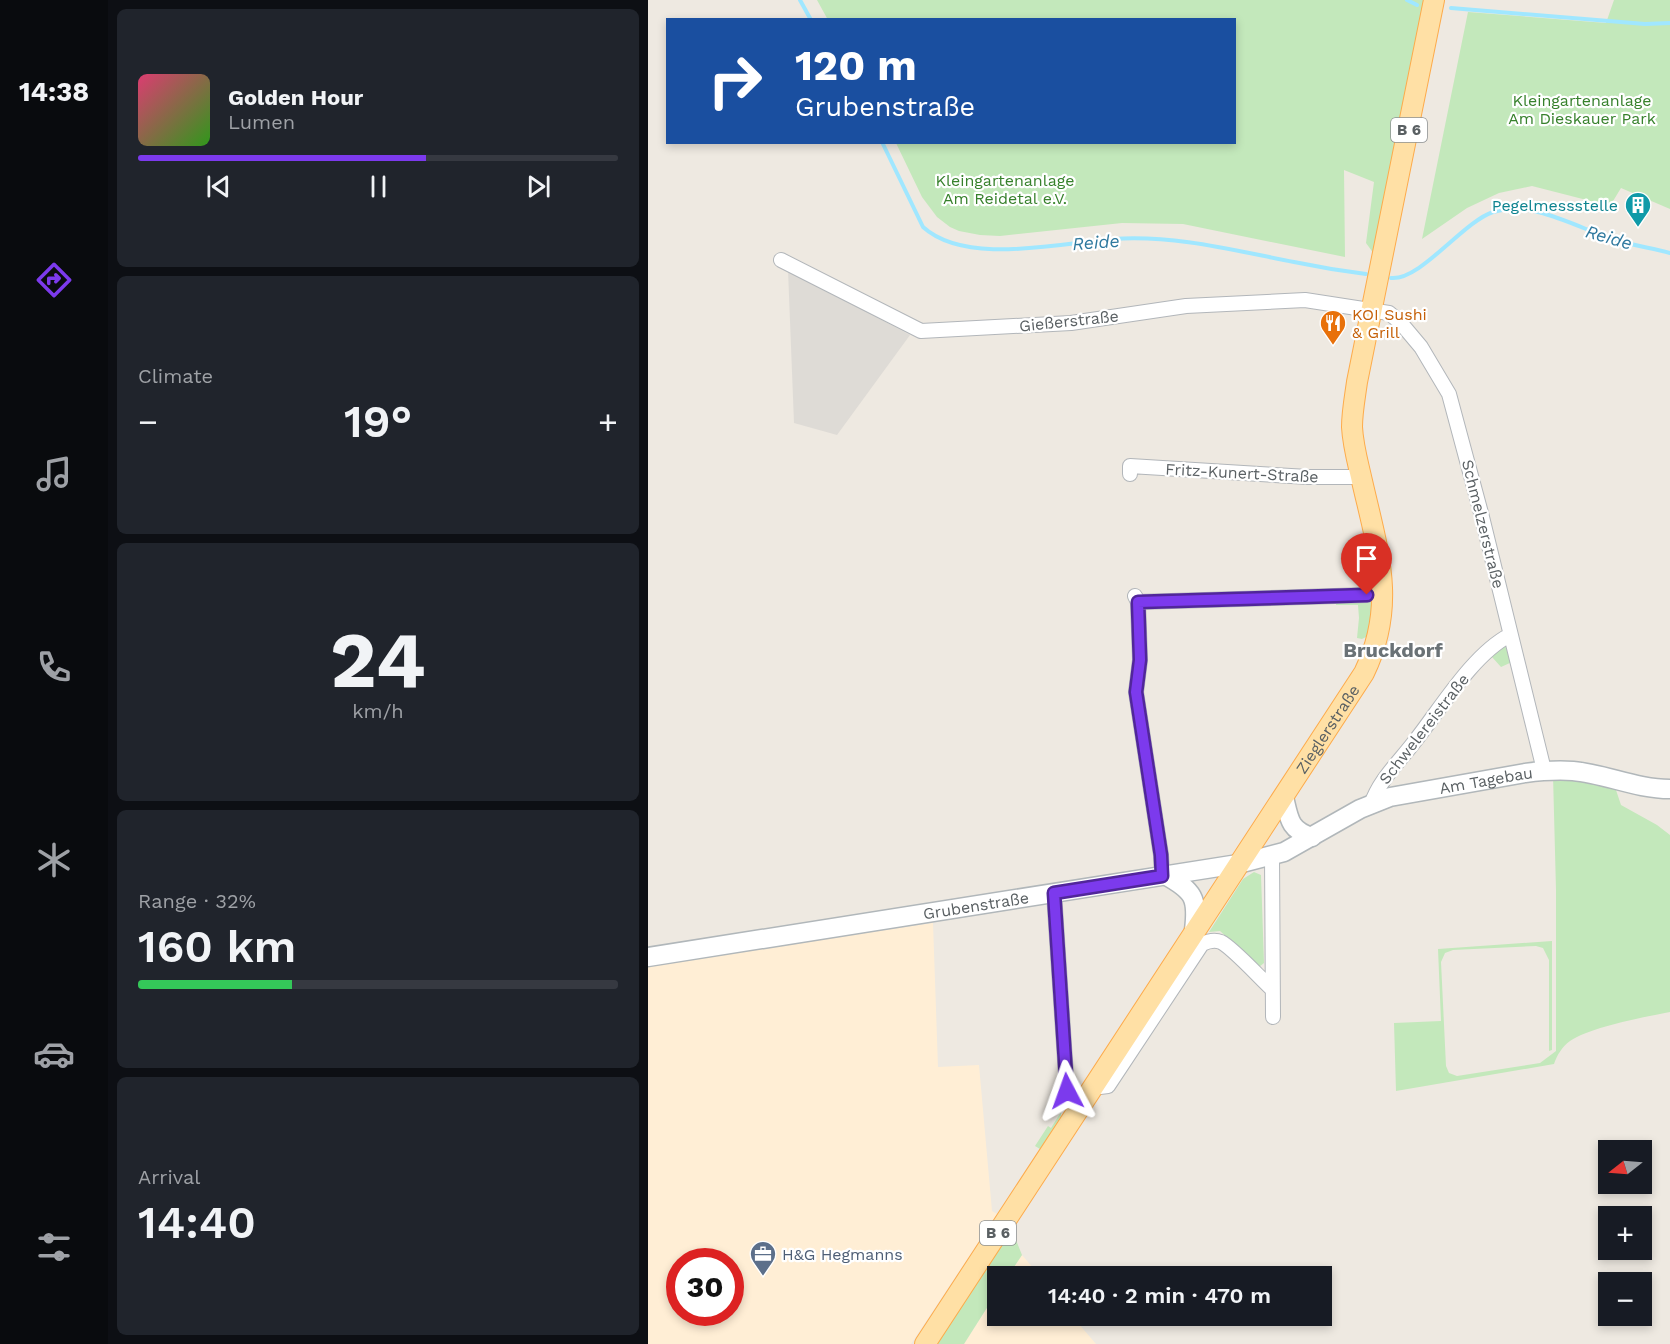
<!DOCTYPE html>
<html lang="en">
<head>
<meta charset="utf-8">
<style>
  body { margin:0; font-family:"Work Sans",sans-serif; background:#20242c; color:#f1f3f6; height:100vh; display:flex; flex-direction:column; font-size:22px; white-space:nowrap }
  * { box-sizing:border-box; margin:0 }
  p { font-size:20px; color:#9ea1a6 }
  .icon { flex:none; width:33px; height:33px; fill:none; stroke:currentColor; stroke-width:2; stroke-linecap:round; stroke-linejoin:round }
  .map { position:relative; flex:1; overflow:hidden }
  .panel { display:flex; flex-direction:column; gap:9px; padding:9px; background:#0d0f14; width:540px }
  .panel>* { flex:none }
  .top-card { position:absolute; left:18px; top:18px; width:570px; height:126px; border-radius:0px; box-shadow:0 3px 9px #0003; background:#1a4fa0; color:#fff; overflow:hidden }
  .needle { width:39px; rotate:253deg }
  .fabs { position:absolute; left:950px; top:1140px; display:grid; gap:12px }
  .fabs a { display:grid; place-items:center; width:54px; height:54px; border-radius:0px; background:#171b24; box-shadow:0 3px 9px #0003; font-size:30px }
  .speed { position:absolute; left:18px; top:1248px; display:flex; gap:12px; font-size:30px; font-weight:700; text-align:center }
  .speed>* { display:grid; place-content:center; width:78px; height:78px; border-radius:50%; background:#171b24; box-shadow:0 3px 9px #0003; line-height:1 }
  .speed .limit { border:9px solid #d22; background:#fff; color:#111 }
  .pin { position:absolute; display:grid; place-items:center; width:51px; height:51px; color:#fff; margin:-62px -26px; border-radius:50% 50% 50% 0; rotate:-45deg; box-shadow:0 0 6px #0007 }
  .pin .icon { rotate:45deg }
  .me { position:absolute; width:66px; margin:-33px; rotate:356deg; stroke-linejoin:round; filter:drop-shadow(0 0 4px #0008) }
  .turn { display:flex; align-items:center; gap:21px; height:126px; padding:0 30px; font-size:27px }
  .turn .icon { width:78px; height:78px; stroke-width:2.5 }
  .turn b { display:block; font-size:42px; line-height:51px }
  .big { font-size:45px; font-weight:600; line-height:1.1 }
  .panel .tile { flex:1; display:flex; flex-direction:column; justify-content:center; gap:9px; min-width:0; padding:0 21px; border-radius:9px; background:#20242c }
  .panel .dial { align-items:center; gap:0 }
  .dial b { font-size:78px; line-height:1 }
  .song { display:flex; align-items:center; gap:18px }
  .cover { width:72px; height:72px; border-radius:9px; background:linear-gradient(135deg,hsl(340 70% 55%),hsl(110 70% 35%)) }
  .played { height:6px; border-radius:3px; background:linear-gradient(90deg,#7c3aed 60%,#363941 60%) }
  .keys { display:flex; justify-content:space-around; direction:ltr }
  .heat { display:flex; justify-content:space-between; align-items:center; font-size:33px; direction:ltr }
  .charge { height:9px; border-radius:4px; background:linear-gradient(90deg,#34c759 32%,#363941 0) }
  .trip { position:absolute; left:339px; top:1266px; width:345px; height:60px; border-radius:0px; background:#171b24; box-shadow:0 3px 9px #0003; font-weight:600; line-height:60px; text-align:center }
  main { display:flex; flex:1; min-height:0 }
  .menu { display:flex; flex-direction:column; width:108px; justify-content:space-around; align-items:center; background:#090b0e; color:#9ea1a6 }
  .menu .icon { width:42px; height:42px }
  .menu .selected { color:#7c3aed }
  .menu b { font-size:27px; color:#f1f3f6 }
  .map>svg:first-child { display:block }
</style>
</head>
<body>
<main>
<nav class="menu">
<b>14:38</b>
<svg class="icon selected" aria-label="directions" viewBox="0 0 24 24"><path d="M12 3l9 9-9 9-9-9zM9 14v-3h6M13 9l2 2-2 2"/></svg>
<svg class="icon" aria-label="music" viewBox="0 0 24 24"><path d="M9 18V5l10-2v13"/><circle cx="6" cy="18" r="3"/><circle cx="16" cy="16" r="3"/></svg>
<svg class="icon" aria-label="phone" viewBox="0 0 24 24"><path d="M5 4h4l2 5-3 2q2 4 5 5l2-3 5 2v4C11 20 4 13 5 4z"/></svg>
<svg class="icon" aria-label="climate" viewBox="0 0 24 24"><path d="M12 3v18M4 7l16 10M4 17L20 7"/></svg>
<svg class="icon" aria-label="car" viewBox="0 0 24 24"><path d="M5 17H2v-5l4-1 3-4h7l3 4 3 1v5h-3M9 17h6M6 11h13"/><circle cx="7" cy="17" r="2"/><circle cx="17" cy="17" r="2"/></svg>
<svg class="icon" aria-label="filters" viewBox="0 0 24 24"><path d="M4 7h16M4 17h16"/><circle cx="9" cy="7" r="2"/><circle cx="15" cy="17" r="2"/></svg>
</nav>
<section class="panel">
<div class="tile">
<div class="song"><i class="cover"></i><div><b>Golden Hour</b><p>Lumen</p></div></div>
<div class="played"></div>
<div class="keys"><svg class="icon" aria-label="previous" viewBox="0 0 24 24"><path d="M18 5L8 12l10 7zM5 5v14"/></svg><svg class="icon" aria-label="pause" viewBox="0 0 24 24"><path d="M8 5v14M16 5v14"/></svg><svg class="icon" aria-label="next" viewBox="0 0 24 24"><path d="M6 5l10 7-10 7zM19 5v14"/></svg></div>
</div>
<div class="tile"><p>Climate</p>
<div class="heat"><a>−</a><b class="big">19°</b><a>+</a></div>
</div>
<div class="tile dial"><b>24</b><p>km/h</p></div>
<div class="tile"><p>Range · 32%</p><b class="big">160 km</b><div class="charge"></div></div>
<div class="tile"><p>Arrival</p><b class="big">14:40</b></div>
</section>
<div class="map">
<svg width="1022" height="1344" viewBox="0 0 1022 1344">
  <rect width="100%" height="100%" fill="#eee9e1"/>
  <path fill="#ffeed5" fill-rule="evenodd" d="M 285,923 L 290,1067 L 331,1065 L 344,1211 L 349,1214 L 263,1344 L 0,1344 L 0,964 ZM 32,1262 L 82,1262 L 82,1312 L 32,1312 Z
    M 374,1255 L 392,1276 L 360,1276 Z
    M 349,1292 L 350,1316 L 424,1316 L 448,1344 L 316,1344 Z"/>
  <path fill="#dedbd6" d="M 140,270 L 262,335 L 189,435 L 146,423 Z"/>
  <path fill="#c3e8bb" d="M 169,0 L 776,0 L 726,254 L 718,243 L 726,182 L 696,170 L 697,257 L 535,224 L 474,223 L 352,236 L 332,235 L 311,231 L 302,227 L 289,217 L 274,197 L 248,143 L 586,142 L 586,20 L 180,20 Z
    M 966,0 L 1022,0 L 1022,209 L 973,188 L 962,206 L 884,186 L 851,193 L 819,208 L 774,239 L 820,12 L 958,23 Z
    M 721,600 L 724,602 L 723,620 L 718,637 L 714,639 L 709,638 L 711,618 L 710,605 L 688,605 L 688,601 Z
    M 857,645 L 864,662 L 853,667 L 844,657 L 827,672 L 826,670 Z
    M 905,775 L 961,785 L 968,790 L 973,805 L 1009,825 L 1022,835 L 1022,1012 C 996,1017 943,1027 922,1041 C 914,1047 909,1055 906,1064 L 748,1091 L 746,1023 L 793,1021 L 790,949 L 904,941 L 904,1050 L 901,1051 L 901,960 L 895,948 L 888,946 L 805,950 L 797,953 L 793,962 L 798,1066 L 801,1073 L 809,1076 L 892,1063 L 908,1051 L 908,890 Z
    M 606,872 L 613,875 L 616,963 L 611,967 L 572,931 L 561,932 L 595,879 Z
    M 413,1112 L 413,1116 L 392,1149 L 387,1146 L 400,1126 L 403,1128 Z
    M 364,1230 L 374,1255 L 360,1276 L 350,1276 L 349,1292 L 316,1344 L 289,1344 Z"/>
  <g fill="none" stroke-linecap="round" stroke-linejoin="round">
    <path stroke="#a0e7ff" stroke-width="4" d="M 152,0 L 163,20
      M 759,0 L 769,5
      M 803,8 L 997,24 L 1022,23
      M 234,142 L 275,227 C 318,266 412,243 465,239 C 529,235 584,250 646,262 C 670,267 694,271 718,274
      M 743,278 C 772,281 815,222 845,212 C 884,200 928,227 964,239 C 983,245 1003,248 1022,253"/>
    <g stroke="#b2b6ba" stroke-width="16">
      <path id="street" d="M 133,260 L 273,331 L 423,323 L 538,306 L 657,300 L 741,313 L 752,322 L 773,347 L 801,394 L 833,513 L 896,770
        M 482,474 L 482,466 L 660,477 L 713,477
        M 487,596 L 490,602 L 492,660 L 488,692 L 513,855 L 514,876
        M 490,602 L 719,595
        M 723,805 C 731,780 752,761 767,741 C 793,708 825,654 862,635
        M 624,855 L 625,1017
        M 406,893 L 419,1091
        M 444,1088 L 460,1086 L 554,944 C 560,941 566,939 573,942 C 585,948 612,978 624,989"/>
    </g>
    <g stroke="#b1b7ba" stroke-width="21">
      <g id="secondary">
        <path d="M 636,797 C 641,818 641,830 664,837"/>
        <path d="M 517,875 C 546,891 550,898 546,930"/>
        <path id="s1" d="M 0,957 L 590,864 L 636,852 L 712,809 L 742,797 L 877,773 C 893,771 909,770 925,771 C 958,774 988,789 1022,789"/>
      </g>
    </g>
    <g stroke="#fdab4b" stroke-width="22">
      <g id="primary">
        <path id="s2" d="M 277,1344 L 716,673 C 749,605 730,551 714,481 C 710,463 705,446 704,427 C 704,412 707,397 709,382 L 786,0"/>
      </g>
    </g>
    <use href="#street" stroke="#fff" stroke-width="14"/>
    <use href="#secondary" stroke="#fff" stroke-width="18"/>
    <use href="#primary" stroke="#ffe0a5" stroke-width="20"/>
  </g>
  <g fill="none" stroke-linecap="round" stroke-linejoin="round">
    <g stroke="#51269a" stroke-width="15">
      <path id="route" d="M 419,1091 L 406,893 L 514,876 L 513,855 L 488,692 L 492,660 L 490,602 L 719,595"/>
    </g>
    <use href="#route" stroke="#7c3aed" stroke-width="10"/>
  </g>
  <defs>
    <g id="building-pin" transform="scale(1.35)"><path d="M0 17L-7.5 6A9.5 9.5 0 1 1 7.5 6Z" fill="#0f9aa8" stroke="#fff"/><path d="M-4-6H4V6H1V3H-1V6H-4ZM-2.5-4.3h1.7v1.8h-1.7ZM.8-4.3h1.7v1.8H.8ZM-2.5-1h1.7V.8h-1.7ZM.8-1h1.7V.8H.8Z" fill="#fff"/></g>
    <g id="restaurant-pin" transform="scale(1.35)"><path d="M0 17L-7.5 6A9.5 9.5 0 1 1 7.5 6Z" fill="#e8710a" stroke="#fff"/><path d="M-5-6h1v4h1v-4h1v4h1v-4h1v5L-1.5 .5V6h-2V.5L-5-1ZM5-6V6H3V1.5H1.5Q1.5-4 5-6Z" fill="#fff"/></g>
    <g id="office-pin" transform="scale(1.35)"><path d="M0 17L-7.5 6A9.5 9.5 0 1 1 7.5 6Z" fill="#5c6f8a" stroke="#fff"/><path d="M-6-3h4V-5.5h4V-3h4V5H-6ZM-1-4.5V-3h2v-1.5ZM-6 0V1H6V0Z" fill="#fff"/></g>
  </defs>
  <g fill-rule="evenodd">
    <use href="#building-pin" x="990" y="205"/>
    <use href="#restaurant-pin" x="685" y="323"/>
    <use href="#office-pin" x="115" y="1254"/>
  </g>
  <g text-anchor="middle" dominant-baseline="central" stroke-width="4.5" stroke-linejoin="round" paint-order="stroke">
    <g fill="#fff" stroke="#8c9092" stroke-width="1.5">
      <rect x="743" y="118" width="36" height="24" rx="4.5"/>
      <rect x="332" y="1221" width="36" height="24" rx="4.5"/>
    </g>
    <g font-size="15" font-weight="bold" fill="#5a6063">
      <text x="761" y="130">B 6</text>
      <text x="350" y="1233">B 6</text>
    </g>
    <g font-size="16" fill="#37812c" stroke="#fff">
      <text x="934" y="100">Kleingartenanlage<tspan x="934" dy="18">Am Dieskauer Park</tspan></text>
      <text x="357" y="180">Kleingartenanlage<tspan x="357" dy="18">Am Reidetal e.V.</tspan></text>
    </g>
    <g font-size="16" fill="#0d838f" stroke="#fff" text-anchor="end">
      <text x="970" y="205">Pegelmessstelle</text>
    </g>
    <g font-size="16" fill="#c56008" stroke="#fff" text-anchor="start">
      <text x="704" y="314">KOI Sushi<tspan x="704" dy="18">&amp; Grill</tspan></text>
    </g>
    <g font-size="16" fill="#5a6063" stroke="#fff">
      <text transform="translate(421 321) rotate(-6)">Gießerstraße</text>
      <text transform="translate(594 473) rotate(3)">Fritz-Kunert-Straße</text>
      <text transform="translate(835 524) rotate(76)">Schmelzerstraße</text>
      <text transform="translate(776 729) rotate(-52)">Schwelereistraße</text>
      <text stroke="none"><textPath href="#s2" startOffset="735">Zieglerstraße</textPath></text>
      <text stroke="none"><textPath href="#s1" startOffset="862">Am Tagebau</textPath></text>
      <text stroke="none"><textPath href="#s1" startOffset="332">Grubenstraße</textPath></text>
    </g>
    <g font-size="16" fill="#4e5e75" stroke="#fff" text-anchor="start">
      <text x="134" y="1254">H&amp;G Hegmanns</text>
    </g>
    <g font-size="18" font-style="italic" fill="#2e789e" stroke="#fff">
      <text transform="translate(961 237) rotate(16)">Reide</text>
      <text transform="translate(448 242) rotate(-4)">Reide</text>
    </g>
    <g font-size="20" font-weight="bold" fill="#6a7276" stroke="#fff">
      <text x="745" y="650">Bruckdorf</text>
    </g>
  </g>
</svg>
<div class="fabs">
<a><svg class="needle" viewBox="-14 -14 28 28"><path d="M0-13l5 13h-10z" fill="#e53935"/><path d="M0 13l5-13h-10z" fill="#9ea1a6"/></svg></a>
<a>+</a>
<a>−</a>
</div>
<div class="speed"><div class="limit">30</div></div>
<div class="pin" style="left:719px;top:595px;background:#d93025"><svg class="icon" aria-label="arrive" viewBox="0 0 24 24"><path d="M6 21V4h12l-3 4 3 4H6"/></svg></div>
<svg class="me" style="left:419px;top:1091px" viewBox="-20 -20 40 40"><path d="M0-17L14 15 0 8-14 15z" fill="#7c3aed" stroke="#fff" stroke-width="4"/></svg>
<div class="trip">14:40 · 2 min · 470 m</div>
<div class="top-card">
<div class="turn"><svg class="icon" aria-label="right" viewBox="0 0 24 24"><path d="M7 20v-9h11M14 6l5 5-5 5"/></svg><div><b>120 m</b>Grubenstraße</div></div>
</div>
</div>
</main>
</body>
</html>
